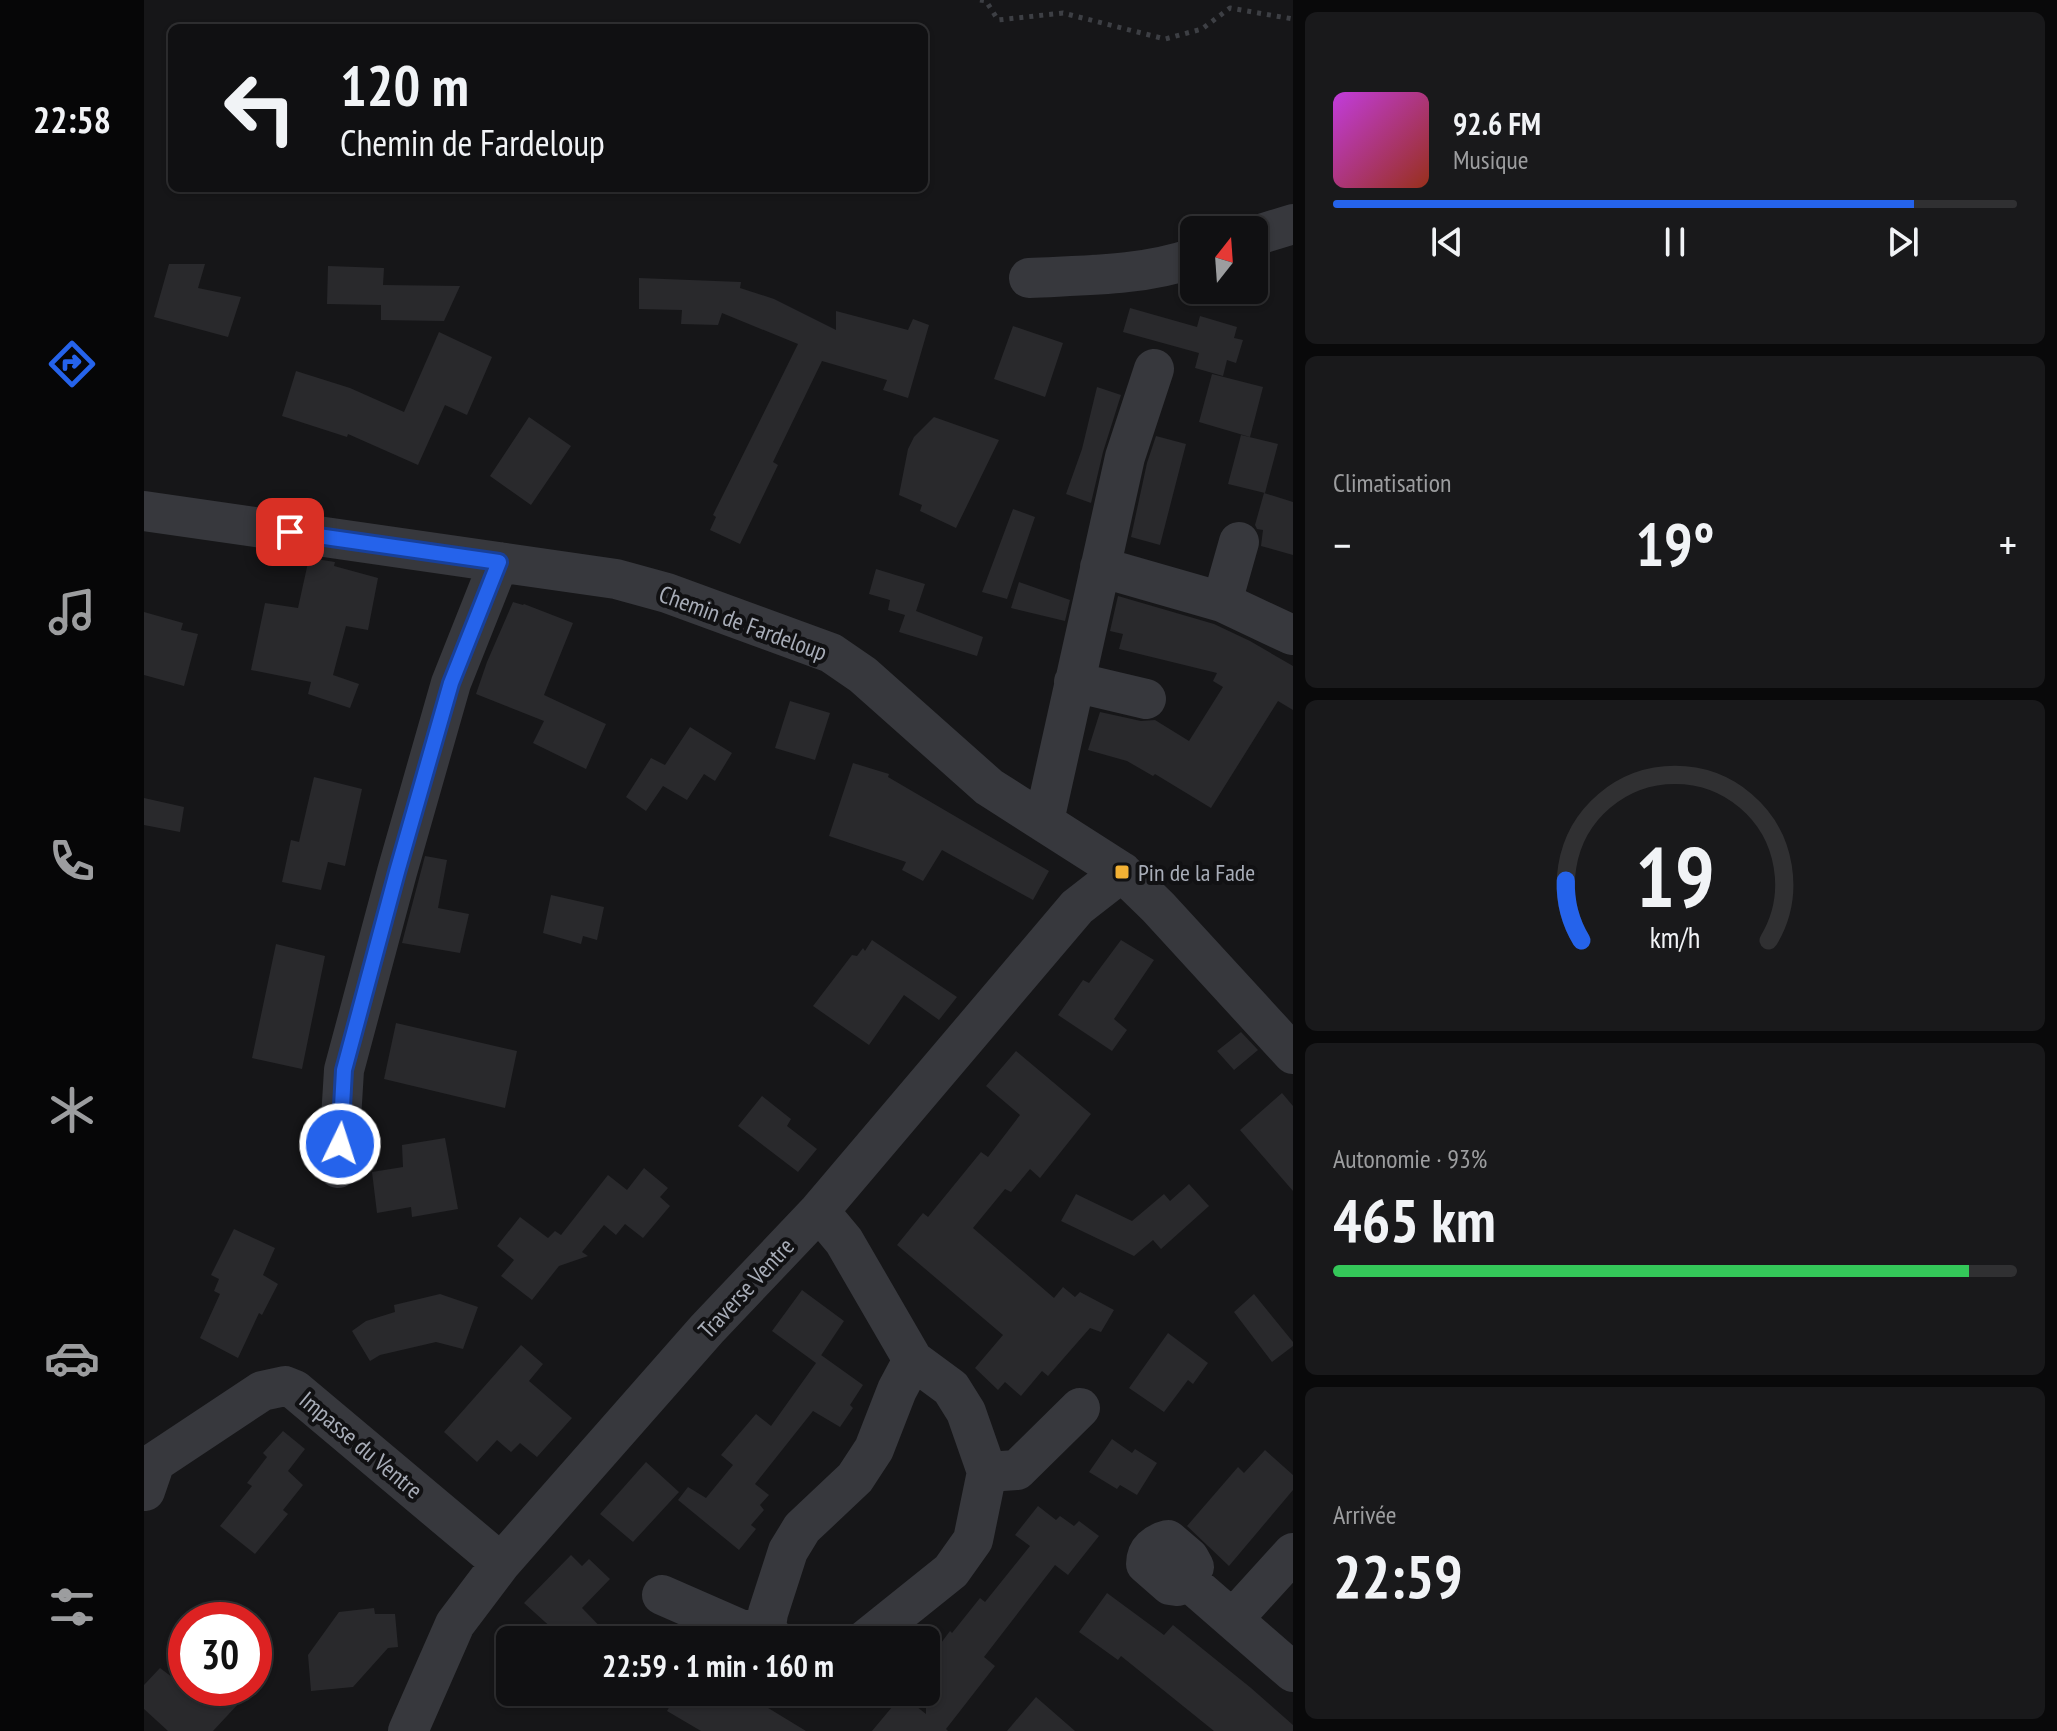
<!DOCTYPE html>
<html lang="fr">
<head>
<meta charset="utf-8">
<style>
  body { margin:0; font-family:"PT Sans Narrow",sans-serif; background:#19191b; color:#f1f3f6; height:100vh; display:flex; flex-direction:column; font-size:30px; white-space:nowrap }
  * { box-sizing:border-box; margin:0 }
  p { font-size:26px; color:#9c9d9f }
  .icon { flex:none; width:44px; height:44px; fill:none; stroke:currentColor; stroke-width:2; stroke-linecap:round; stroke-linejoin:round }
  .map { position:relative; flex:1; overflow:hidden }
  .details { display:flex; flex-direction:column; gap:12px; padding:12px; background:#09090a; width:764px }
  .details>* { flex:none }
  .guide { position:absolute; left:24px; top:24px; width:760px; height:168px; border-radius:12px; box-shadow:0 2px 6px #0004,0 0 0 2px #303032; background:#101012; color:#f1f3f6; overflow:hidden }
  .needle { width:52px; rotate:17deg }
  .tools { position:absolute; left:1036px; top:216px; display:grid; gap:16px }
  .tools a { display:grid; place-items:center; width:88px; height:88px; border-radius:12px; background:#101012; box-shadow:0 2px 6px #0004,0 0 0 2px #303032; font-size:40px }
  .speed { position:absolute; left:24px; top:1602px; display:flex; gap:16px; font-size:40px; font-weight:700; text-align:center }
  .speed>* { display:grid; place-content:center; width:104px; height:104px; border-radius:50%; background:#101012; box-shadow:0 2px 6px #0004,0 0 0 2px #303032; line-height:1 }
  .speed .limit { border:12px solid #d22; background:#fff; color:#111 }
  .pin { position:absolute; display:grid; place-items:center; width:68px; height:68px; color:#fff; margin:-34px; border-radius:16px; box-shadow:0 4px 12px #0006 }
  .me { position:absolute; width:88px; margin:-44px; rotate:4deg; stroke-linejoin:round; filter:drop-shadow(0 0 6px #0008) }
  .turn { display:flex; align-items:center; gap:28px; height:168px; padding:0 40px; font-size:36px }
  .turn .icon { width:104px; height:104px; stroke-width:2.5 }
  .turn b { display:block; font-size:56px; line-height:68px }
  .big { font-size:60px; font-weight:600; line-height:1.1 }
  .details .card { flex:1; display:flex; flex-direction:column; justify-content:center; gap:12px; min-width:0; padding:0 28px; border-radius:12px; background:#19191b }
  .details .dial { align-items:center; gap:0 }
  .dial svg { height:208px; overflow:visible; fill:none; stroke:#303032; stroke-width:7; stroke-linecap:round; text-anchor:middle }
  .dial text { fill:#f1f3f6; stroke:none }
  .song { display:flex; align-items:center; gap:24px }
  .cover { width:96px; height:96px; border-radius:12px; background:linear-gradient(135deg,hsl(290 70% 55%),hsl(10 70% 35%)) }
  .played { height:8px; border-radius:4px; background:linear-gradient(90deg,#2563eb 85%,#303032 85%) }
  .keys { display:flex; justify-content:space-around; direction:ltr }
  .heat { display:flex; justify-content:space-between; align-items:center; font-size:44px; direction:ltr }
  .charge { height:12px; border-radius:6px; background:linear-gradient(90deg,#34c759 93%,#303032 0) }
  .trip { position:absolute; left:352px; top:1626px; width:444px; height:80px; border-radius:12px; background:#101012; box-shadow:0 2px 6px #0004,0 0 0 2px #303032; font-weight:600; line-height:80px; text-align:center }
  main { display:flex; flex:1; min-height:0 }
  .tab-bar { display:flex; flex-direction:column; width:144px; justify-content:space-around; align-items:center; background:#060607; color:#9c9d9f }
  .tab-bar .icon { width:56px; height:56px }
  .tab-bar .selected { color:#2563eb }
  .tab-bar b { font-size:36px; color:#f1f3f6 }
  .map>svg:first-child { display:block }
</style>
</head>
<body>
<main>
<nav class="tab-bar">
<b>22:58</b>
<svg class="icon selected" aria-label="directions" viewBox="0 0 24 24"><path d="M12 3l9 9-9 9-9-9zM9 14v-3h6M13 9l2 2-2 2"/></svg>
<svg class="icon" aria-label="music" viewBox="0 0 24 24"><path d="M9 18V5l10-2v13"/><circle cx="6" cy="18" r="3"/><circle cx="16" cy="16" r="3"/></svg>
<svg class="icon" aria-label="phone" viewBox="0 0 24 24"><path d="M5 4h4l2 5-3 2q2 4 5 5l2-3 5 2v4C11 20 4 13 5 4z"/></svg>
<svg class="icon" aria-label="climate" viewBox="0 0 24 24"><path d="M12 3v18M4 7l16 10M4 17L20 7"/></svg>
<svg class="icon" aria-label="car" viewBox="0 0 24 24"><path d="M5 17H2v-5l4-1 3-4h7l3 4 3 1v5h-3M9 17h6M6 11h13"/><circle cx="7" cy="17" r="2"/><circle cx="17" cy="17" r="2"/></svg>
<svg class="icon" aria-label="filters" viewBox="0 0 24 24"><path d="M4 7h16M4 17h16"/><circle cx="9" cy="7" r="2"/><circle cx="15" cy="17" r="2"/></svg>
</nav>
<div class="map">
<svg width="1149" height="1731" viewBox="0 0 1149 1731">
  <rect width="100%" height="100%" fill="#161618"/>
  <path fill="#29292c" d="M 25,264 L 61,264 L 54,288 L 97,297 L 84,337 L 10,317 Z
    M 184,266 L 240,268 L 239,285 L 316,286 L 300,321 L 237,320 L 237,305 L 183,304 Z
    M 495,278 L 597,282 L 596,288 L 630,299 L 692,330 L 692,311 L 764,330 L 769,319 L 785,325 L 764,398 L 739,390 L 743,380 L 678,361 L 629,462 L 634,465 L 596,544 L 566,530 L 572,517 L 569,515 L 654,344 L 578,313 L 574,325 L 537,324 L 538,310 L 495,309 Z
    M 986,308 L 1053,327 L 1056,316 L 1093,327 L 1090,338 L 1099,340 L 1092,363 L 1083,360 L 1079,376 L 1051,368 L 1055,353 L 979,332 Z
    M 869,326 L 919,343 L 901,397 L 850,379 Z
    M 295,332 L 348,357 L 323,415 L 301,405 L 274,465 L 204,434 L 203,437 L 138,416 L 152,371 L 206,388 L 260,412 Z
    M 1068,374 L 1119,387 L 1106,437 L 1055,422 Z
    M 953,387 L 977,395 L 959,452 L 947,503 L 922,494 L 938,449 Z
    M 385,417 L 427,446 L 387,505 L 346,476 Z
    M 790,417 L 855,440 L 812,528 L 776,511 L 778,505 L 755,495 L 764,449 L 770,437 Z
    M 1097,435 L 1134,444 L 1121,493 L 1084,484 Z
    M 1012,436 L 1042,444 L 1016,545 L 987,537 L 1003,463 Z
    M 1120,493 L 1149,502 L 1149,555 L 1117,546 L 1119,530 L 1113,529 L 1111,525 Z
    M 869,509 L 891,517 L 863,599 L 838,592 Z
    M 165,558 L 191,562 L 190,566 L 234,578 L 224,630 L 202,626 L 189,675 L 215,684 L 206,708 L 164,694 L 167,682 L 107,670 L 121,603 L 154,608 Z
    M 732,569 L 781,584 L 772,611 L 839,637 L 833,656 L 755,632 L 761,615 L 744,610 L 746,600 L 725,594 Z
    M 875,582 L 926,600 L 921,621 L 867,608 Z
    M 974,596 L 1070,624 L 1106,641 L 1149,666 L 1149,710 L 1134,701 L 1067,808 L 1011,774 L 1009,776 L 983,761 L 944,750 L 956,712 L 997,721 L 1011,720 L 1045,741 L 1079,687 L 1069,681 L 1073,673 L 975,649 L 979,634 L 966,631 Z
    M 369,602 L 379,605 L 380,604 L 429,623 L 400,695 L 462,724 L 442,769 L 389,743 L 400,721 L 332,694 L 343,662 Z
    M 0,612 L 39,623 L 37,630 L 54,634 L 40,686 L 0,675 Z
    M 646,701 L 686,713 L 671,760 L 631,748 Z
    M 546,727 L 588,753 L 571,781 L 560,774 L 543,800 L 519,786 L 502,811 L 482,797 L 507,758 L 521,765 Z
    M 709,763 L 745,774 L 744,777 L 905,871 L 889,900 L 798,850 L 779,881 L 758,870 L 762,862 L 685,836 Z
    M 170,777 L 218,789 L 201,866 L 184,862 L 177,890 L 138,882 L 147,840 L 155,842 Z
    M 0,798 L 40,807 L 36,832 L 0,825 Z
    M 281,856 L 303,860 L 294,908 L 325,914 L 316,953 L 258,943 Z
    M 407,895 L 460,907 L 453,940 L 439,936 L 437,944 L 399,933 Z
    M 728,940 L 813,997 L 795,1020 L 760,995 L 725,1045 L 669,1006 L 708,955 L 713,956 L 719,948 L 721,951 Z
    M 977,940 L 1010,960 L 970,1019 L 983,1030 L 968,1051 L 914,1015 L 939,980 L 945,983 Z
    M 132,944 L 181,956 L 158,1069 L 108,1058 Z
    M 252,1023 L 373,1051 L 361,1108 L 240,1079 Z
    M 1097,1032 L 1114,1050 L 1090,1070 L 1073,1051 Z
    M 872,1051 L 947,1114 L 896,1178 L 886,1169 L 867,1192 L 861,1189 L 829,1228 L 910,1298 L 919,1287 L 931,1297 L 936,1292 L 970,1310 L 957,1332 L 946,1328 L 904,1376 L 898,1371 L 877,1396 L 861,1382 L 854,1390 L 831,1368 L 859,1335 L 753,1245 L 779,1213 L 784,1217 L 837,1152 L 844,1157 L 876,1115 L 842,1086 Z
    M 1138,1093 L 1149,1106 L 1149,1191 L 1096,1130 Z
    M 618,1096 L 647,1119 L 643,1126 L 673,1149 L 654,1172 L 594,1126 Z
    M 301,1138 L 314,1209 L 268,1217 L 267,1207 L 233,1213 L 228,1172 L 259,1167 L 258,1145 Z
    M 500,1168 L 524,1188 L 516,1197 L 526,1206 L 499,1238 L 481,1224 L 472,1235 L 460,1225 L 438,1252 L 444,1256 L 415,1266 L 388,1300 L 357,1276 L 370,1260 L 353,1246 L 376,1217 L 404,1238 L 411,1231 L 417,1235 L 464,1175 L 483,1190 Z
    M 1045,1184 L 1065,1206 L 1017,1249 L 1009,1240 L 990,1256 L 917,1221 L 932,1194 L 988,1221 L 1020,1194 L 1026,1201 Z
    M 90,1229 L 131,1248 L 119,1275 L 134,1284 L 118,1315 L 115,1313 L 94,1358 L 56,1338 L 76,1294 L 70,1291 L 75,1279 L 67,1275 Z
    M 658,1290 L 700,1321 L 676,1357 L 677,1355 L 719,1385 L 706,1405 L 709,1408 L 696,1427 L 669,1411 L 611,1484 L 625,1495 L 616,1505 L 620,1510 L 607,1525 L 612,1529 L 595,1550 L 534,1500 L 544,1487 L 562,1498 L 589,1465 L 577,1455 L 612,1414 L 627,1426 L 672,1363 L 628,1331 Z
    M 296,1294 L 334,1307 L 319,1349 L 292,1342 L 236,1355 L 226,1361 L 208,1331 L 222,1321 L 251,1312 L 250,1305 Z
    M 1110,1294 L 1149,1342 L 1149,1346 L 1128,1362 L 1090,1312 Z
    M 1024,1333 L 1064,1363 L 1049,1384 L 1044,1380 L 1020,1412 L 985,1388 Z
    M 377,1345 L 399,1364 L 385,1381 L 428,1418 L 393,1457 L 376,1443 L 367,1452 L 353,1440 L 333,1462 L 300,1432 Z
    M 139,1431 L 161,1449 L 144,1471 L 159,1485 L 139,1510 L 144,1514 L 111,1554 L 76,1526 L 108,1486 L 103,1483 L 123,1457 L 119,1453 Z
    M 968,1439 L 988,1453 L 991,1449 L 1013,1463 L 993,1495 L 976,1485 L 973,1489 L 945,1472 Z
    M 1121,1450 L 1149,1475 L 1149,1490 L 1085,1566 L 1043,1526 L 1094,1467 L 1100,1473 Z
    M 502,1462 L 535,1492 L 489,1542 L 456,1514 Z
    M 894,1506 L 912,1520 L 916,1516 L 930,1526 L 935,1521 L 955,1536 L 924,1575 L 911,1565 L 840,1657 L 851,1666 L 802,1729 L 804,1731 L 728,1731 L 758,1695 L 782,1714 L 782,1663 L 806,1631 L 808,1633 L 836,1598 L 841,1602 L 886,1546 L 871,1535 Z
    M 427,1555 L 438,1566 L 445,1559 L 466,1579 L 438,1608 L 469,1640 L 421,1640 L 380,1603 Z
    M 963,1593 L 1020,1635 L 1029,1625 L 1107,1688 L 1149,1725 L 1149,1731 L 1070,1731 L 977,1656 L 974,1660 L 935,1632 Z
    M 230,1608 L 231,1614 L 251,1614 L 254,1647 L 244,1648 L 209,1687 L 167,1691 L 164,1655 L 195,1612 Z
    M 42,1663 L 42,1688 L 109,1688 L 69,1731 L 24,1731 L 0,1709 L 0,1685 L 16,1668 L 28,1677 Z
    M 534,1692 L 598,1692 L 662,1731 L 557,1731 L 523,1711 Z
    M 892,1697 L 931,1731 L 863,1731 Z"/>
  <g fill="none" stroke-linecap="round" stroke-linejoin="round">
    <path stroke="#3d3f44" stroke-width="5" stroke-dasharray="4 6" stroke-linecap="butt" d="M 836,0 L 842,1 L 854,20 L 919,13 L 1021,39 L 1058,29 L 1086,8 L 1149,19"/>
    <path stroke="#37383d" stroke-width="40" d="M 1110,236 L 1149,224
      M 885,278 C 941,275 997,276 1050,258
      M 0,511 L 472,579 L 523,593 L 687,653 L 719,675 L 845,787 L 978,872 L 1014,907 L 1149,1054
      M 956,567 L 1078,602 L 1148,635
      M 1078,602 L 1095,542
      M 930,682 L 1002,699
      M 898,821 L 902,812 L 981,457 L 1010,369
      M 194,1168 L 200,1070 L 253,872 L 307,683 L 355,562
      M 675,1211 L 700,1241 L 769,1360 L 807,1388 L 822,1412 L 843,1472 L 829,1540 L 807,1571 L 721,1640
      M 843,1472 L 873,1470 L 936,1408
      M 1,1491 L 11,1462 L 118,1391 L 141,1386 L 151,1390 L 357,1563
      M 1024,1540 L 1045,1558 L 1050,1567 L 1042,1579 L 1033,1586 L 1026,1585 L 1002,1564 C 1002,1550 1012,1543 1024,1540 Z
      M 1042,1579 L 1149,1672
      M 518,1595 L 598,1630 L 622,1627
      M 1089,1619 L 1149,1553
      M 630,1640 L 622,1627 L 624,1613 L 644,1551 L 658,1528 L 711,1478 L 730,1449 L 753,1390 L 769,1360
      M 264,1731 L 311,1624 L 357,1563 L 563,1329 L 675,1211 L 933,907 L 978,872"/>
  </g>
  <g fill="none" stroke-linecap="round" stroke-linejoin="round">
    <g stroke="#184099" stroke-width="20">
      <path id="route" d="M 146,532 L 355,562 L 307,683 L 253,872 L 200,1070 L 196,1144"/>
    </g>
    <use href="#route" stroke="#2563eb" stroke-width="14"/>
  </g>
  <rect fill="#f2b134" stroke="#111113" stroke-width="3" x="970" y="864" width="16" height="16" rx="4"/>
  <g text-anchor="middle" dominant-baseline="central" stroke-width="8" stroke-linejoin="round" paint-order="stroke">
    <g font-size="24" fill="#a8adb8" stroke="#111113">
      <text transform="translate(599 623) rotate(20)">Chemin de Fardeloup</text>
      <text transform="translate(602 1288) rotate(-47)">Traverse Ventre</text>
      <text transform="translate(217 1445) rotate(40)">Impasse du Ventre</text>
    </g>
    <g font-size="24" fill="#a8adb8" stroke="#111113" text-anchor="start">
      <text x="994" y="872">Pin de la Fade</text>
    </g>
  </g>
</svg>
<div class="tools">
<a><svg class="needle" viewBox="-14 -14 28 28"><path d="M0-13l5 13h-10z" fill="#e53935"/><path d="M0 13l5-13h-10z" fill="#9c9d9f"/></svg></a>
</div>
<div class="speed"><div class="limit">30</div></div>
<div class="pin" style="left:146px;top:532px;background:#d93025"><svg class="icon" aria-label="arrive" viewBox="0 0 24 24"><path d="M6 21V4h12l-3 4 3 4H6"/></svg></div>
<svg class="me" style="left:196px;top:1144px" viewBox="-20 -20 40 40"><circle r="17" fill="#2563eb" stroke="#fff" stroke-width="3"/><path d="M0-11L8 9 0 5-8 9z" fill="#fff"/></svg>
<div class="trip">22:59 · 1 min · 160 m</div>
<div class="guide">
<div class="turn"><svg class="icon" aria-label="left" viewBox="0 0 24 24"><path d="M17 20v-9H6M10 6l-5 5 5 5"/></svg><div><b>120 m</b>Chemin de Fardeloup</div></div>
</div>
</div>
<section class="details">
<div class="card">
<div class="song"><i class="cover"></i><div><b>92.6 FM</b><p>Musique</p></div></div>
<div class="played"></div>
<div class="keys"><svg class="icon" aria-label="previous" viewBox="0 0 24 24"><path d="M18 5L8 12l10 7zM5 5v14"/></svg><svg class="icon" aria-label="pause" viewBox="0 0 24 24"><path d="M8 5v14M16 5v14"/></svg><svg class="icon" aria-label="next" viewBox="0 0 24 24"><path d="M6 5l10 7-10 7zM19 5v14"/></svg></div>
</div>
<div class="card"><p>Climatisation</p>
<div class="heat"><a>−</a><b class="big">19°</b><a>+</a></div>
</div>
<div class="card dial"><svg viewBox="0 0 100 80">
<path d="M14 69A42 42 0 1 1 86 69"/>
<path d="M14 69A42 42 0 0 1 8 46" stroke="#2563eb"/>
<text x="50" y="56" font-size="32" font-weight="700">19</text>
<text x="50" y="72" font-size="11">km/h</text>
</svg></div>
<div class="card"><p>Autonomie · 93%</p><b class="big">465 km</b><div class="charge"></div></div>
<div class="card"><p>Arrivée</p><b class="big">22:59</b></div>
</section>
</main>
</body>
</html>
